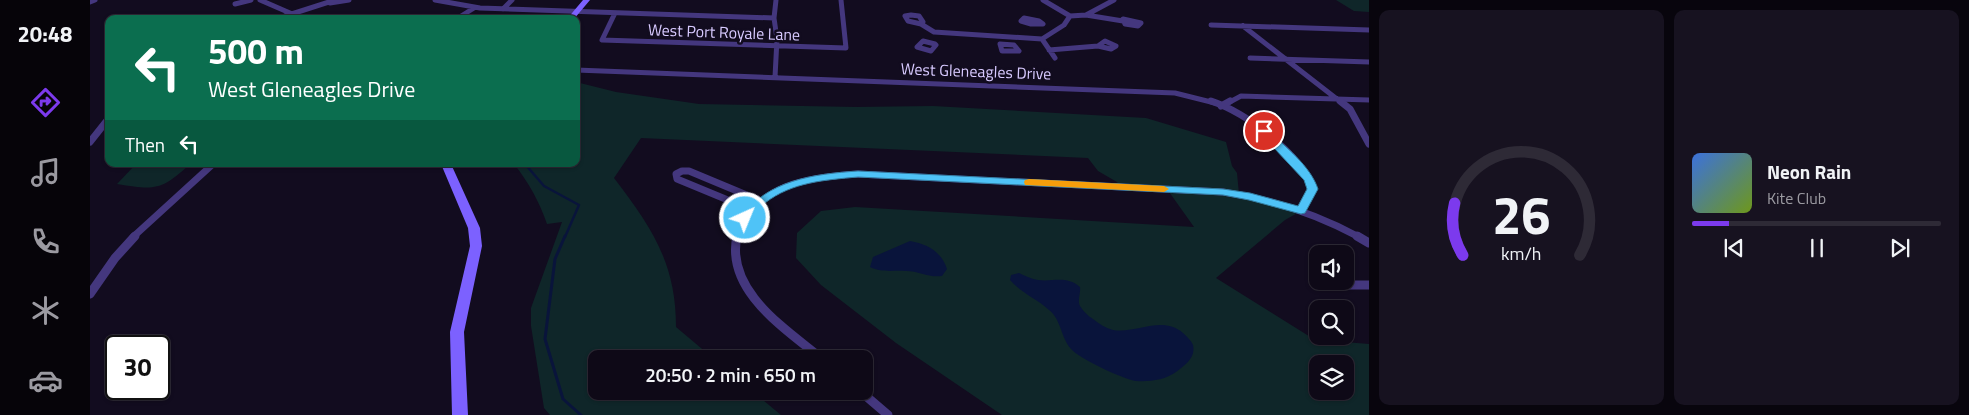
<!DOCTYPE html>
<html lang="en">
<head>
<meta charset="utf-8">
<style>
  body { margin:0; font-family:"Titillium Web",sans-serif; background:#171220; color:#f1f3f6; height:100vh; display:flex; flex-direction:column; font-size:19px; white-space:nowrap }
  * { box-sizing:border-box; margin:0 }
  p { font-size:16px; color:#9b9aa1 }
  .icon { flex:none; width:28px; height:28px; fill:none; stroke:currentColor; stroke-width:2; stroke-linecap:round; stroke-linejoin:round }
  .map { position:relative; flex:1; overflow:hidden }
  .panel { display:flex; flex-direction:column; gap:10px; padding:10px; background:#08050d; width:600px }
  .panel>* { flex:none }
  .banner { position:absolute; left:15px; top:15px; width:475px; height:152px; border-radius:10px; box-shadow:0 1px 4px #0004,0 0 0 1px #2e2a36; background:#0b6e4f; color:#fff; overflow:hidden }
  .controls { position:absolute; left:1219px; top:245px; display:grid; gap:10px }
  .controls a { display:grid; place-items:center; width:45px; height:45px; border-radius:10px; background:#0e0917; box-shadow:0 1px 4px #0004,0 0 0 1px #2e2a36; font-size:25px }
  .speed { position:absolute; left:15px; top:335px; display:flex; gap:10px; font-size:25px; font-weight:700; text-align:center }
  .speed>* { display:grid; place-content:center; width:65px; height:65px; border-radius:50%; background:#0e0917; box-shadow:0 1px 4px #0004,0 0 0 1px #2e2a36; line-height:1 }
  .speed .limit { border:2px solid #111; border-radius:8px; background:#fff; color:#111 }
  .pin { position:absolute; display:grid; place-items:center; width:42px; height:42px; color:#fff; margin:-21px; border:2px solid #fff; border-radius:50%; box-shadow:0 1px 5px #0007 }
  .me { position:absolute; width:55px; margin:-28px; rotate:44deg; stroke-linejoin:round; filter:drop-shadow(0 0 4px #0008) }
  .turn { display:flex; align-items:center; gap:18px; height:105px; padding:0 20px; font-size:22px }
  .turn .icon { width:65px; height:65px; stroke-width:2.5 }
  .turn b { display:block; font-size:35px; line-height:42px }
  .then { display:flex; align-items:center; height:48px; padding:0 20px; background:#0003; gap:10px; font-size:19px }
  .panel .tile { flex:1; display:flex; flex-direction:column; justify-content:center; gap:8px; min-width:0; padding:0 18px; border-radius:10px; background:#171220 }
  .panel .dial { align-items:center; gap:0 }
  .dial svg { height:130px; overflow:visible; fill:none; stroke:#2e2a36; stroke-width:7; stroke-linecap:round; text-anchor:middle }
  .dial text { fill:#f1f3f6; stroke:none }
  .song { display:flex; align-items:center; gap:15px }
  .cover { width:60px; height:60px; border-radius:8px; background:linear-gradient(135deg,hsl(220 70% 55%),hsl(80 70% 35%)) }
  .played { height:5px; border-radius:2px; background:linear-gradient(90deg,#7c3aed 15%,#2e2a36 15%) }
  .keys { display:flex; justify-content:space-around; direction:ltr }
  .panel .tiles { flex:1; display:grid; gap:10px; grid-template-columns:repeat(2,1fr) }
  .trip { position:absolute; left:498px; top:350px; width:285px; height:50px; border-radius:10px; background:#0e0917; box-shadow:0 1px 4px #0004,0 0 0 1px #2e2a36; font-weight:600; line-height:50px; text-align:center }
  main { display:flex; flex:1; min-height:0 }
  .dock { display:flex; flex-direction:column; width:90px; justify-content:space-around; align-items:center; background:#060409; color:#9b9aa1 }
  .dock .icon { width:35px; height:35px }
  .dock .current { color:#7c3aed }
  .dock b { font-size:22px; color:#f1f3f6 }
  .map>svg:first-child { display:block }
</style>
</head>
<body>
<main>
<nav class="dock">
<b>20:48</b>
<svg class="icon current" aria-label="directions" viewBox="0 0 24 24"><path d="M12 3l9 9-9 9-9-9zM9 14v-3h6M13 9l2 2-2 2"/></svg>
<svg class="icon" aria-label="music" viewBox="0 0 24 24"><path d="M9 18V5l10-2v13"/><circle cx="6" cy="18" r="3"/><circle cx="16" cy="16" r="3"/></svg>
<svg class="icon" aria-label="phone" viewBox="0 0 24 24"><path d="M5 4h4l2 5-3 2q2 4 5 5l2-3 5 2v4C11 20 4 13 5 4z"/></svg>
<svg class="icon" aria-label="climate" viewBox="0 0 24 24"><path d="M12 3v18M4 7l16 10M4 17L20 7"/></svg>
<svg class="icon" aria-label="car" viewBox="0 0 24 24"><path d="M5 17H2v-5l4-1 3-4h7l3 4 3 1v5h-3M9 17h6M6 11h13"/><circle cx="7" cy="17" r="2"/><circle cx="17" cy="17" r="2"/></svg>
</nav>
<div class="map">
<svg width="1279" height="415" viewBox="0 0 1279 415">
  <rect width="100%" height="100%" fill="#120c1f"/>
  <path fill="#0f2629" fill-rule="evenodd" d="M 1246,0 L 1279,0 L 1279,12 L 1264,11 Z
    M 486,82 L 526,92 L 609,104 L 766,107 L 843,106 L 1056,118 L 1136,142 L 1142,166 L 1147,173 L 1149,194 L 1211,211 L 1195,220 L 1126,278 L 1222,338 L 1230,340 L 1279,344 L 1279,415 L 912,415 L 806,343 L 731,285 L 706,258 L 707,233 L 731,211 L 765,207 L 1104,227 L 1077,189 L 1030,187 L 1027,182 L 1008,171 L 998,158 L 551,138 L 524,178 C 562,228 586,263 586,327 L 624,359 L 506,359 L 506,391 L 662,391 L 691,415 L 460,415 L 454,408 L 441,326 L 441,308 L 472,222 L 457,224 C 449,201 439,183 424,164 L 486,164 ZM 1228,364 L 1255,364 L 1255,391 L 1228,391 Z
    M 46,164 L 100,164 C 71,191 65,190 27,184 Z"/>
  <path fill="#09143b" d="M 820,241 C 837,244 851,251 857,269 L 852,276 C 839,278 829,271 816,271 C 802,270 793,273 780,267 L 783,257 Z
    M 929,273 C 935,276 942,279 948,280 C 964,282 976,275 990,287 C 991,293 987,300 990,306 C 993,311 998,316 1003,319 C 1009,324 1016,328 1023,330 C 1047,334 1072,315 1093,333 C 1097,337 1101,340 1103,345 C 1106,358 1095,365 1086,372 C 1075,380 1059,382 1046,381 C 1033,379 990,359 981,349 C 971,338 971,319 959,310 C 947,299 931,293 920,280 L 921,275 Z"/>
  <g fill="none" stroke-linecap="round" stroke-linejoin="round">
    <path stroke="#09143b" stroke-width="2.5" d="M 435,164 L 454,186 L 489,205 L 475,237"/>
    <path stroke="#09143b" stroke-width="3" d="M 475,236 L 465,259 L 455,339 L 473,399 L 491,415"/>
    <path stroke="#44377e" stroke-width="5" d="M 170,0 L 200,13
      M 345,0 L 390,8 L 684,18
      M 953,0 L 980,16 L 974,25 L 952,39 L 965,58
      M 0,2 L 5,0
      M 240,3 L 259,0
      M 145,4 L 161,0
      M 413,9 L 422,0
      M 525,13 L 512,40 L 756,48 L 751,0
      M 821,15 L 829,16 L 833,22 L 831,24 L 818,21 L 815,16 Z
      M 996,15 L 1033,21
      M 980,16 L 996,15 L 1024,0
      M 368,18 L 384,8
      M 934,18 L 949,21 L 953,24 L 941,24 L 931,21 Z
      M 186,19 L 245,0
      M 1033,19 L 1051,23 L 1048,26 L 1035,24 Z
      M 831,24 L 844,32 L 952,39
      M 1121,25 L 1279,30
      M 1153,26 L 1252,103
      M 833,41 L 845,44 L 846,45 L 841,51 L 827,47 Z
      M 1015,41 L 1026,46 L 1021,49 L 1008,46 Z
      M 910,44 L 924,45 L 929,51 L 912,51 Z
      M 959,50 L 1008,46
      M 1160,58 L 1279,62
      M 486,70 L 1085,93 L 1125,103
      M 685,77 L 687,39 L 684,18 L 686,0
      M 1138,103 L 1151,96 L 1279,100"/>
    <path stroke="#44377e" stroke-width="7" d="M 1121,101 C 1157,113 1209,153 1223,189 L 1211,211
      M 1250,101 L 1260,109 L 1279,144
      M 1131,106 L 1140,101
      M 0,142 L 19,118
      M 662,210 L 587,179 L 586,174 L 592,171 L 599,171 L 671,201
      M 43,237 L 123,164
      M 647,237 C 667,184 717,177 768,174 L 1133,192 C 1181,199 1226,214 1269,237"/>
    <path stroke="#44377e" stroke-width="9" d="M 647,236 C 635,291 696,329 732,359
      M 1267,236 L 1279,243
      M 1239,285 L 1279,285
      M 0,294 L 25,258 L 45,236
      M 770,391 L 798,415"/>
    <path fill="#7c61ff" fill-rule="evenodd" d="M 493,0 L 500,0 L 484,19 L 477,19 Z
      M 351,164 L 361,164 L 390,228 L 392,246 L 374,332 L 378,415 L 362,415 L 360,332 L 380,246 L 378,228 Z"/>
  </g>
  <path fill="#4fc3f7" stroke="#337fa1" d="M 1174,128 L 1177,129 C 1195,147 1220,165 1228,189 L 1215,213 L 1211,214 L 1159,200 L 1133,195 L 768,177 C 735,180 702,182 675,203 C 668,209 664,219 655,221 L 650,218 C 677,180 724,174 768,171 L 1133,189 L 1160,193 L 1208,206 L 1217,189 L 1214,180 L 1170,133 L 1170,129 Z"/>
  <path fill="#f59e0b" d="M 939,179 L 1074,186 L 1079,189 L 1074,192 L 935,185 L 934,182 L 935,180 Z"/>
  <g text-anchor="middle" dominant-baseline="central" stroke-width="5" stroke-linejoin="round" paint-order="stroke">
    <g font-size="16" fill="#d8caff" stroke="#120c1f">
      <text transform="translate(634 32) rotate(2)">West Port Royale Lane</text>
      <text transform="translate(886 71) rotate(2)">West Gleneagles Drive</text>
    </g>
  </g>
</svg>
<div class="controls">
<a><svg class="icon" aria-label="sound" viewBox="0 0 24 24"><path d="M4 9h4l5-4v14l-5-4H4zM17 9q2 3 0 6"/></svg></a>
<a><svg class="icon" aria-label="search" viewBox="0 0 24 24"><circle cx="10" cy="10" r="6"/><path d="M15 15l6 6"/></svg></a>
<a><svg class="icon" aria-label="layers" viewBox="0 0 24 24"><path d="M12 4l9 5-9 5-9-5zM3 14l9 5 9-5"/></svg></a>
</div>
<div class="speed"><div class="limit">30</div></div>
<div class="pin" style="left:1174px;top:131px;background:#d93025"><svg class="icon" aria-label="arrive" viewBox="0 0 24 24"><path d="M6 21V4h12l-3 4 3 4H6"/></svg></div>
<svg class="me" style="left:655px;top:218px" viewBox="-20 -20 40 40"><circle r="17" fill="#4fc3f7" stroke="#fff" stroke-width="3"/><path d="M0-11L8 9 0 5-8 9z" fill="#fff"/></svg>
<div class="trip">20:50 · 2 min · 650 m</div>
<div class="banner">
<div class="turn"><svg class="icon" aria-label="left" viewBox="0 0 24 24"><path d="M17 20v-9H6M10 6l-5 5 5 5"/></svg><div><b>500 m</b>West Gleneagles Drive</div></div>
<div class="then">Then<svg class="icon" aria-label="left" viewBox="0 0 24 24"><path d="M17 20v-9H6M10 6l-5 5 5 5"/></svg></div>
</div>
</div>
<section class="panel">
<div class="tiles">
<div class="tile dial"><svg viewBox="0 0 100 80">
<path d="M14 69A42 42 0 1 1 86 69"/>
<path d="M14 69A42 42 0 0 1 9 37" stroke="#7c3aed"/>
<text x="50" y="56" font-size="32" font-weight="700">26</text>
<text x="50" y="72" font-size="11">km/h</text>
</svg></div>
<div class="tile">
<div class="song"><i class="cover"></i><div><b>Neon Rain</b><p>Kite Club</p></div></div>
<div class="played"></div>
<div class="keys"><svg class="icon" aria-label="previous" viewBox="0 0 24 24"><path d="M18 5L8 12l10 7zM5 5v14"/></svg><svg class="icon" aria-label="pause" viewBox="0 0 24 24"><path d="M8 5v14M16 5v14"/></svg><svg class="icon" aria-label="next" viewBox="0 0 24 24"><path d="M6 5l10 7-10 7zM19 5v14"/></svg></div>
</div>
</div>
</section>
</main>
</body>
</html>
